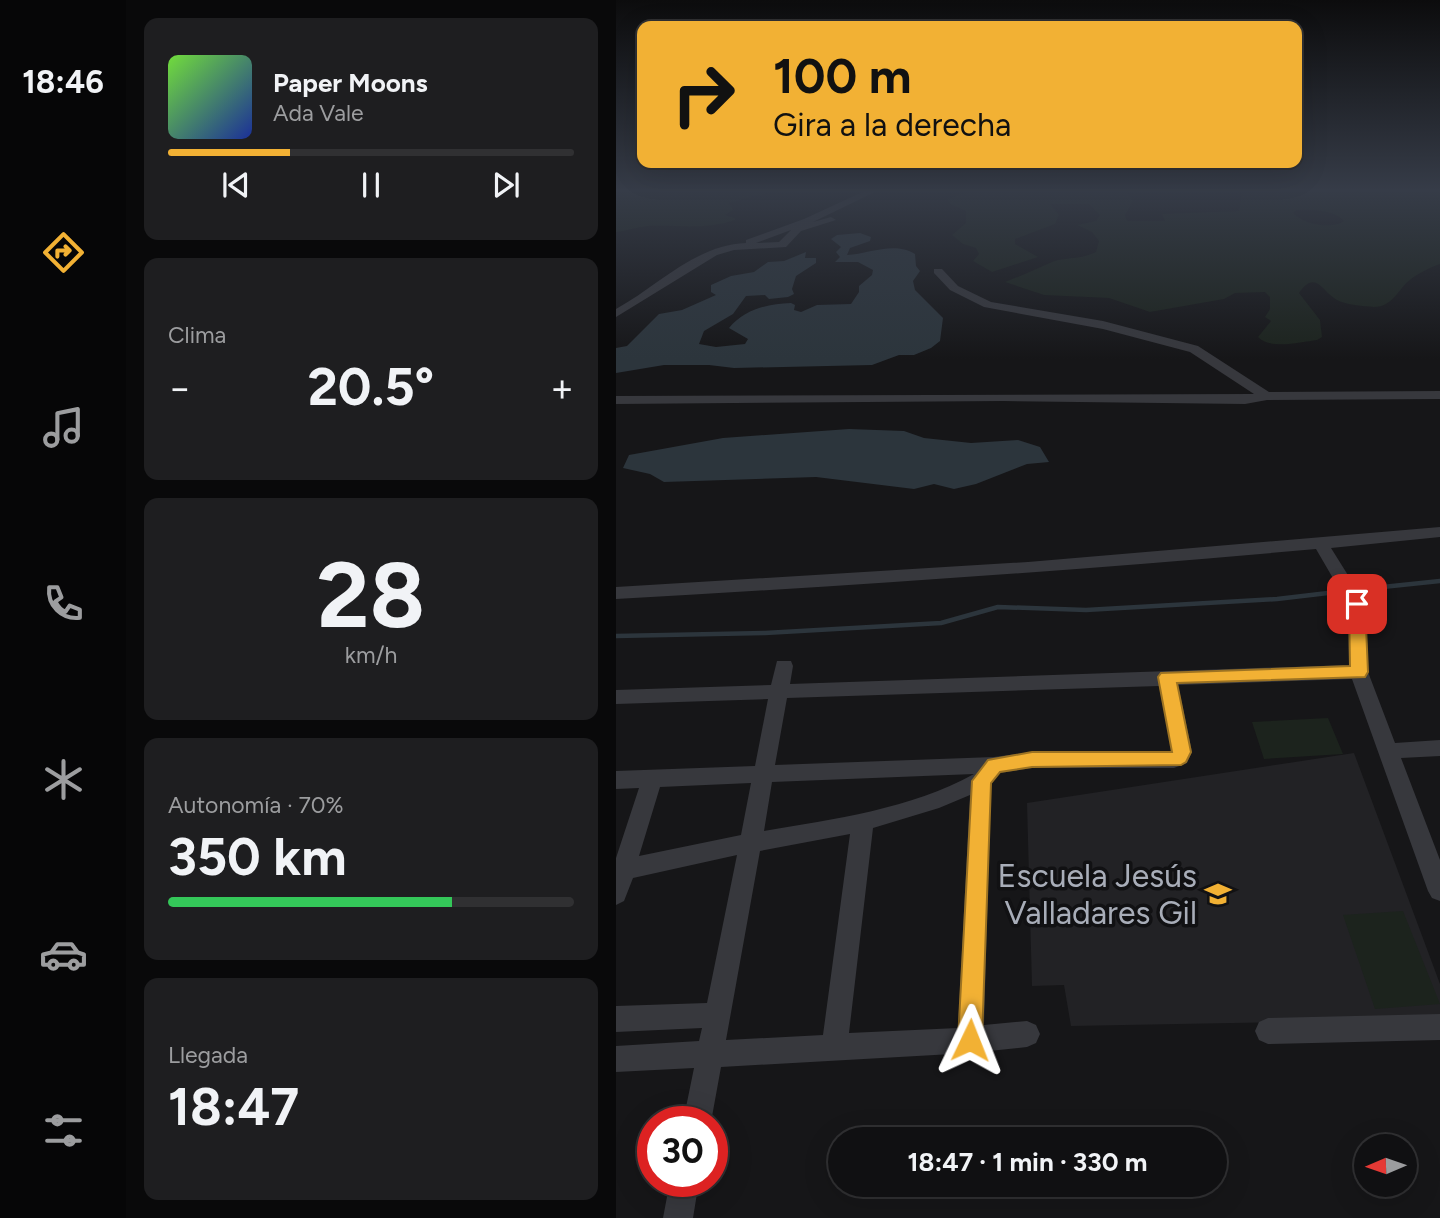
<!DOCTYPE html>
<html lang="es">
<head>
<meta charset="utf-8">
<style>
  body { margin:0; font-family:Figtree,sans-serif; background:#1e1e20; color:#f1f3f6; height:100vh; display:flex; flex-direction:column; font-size:26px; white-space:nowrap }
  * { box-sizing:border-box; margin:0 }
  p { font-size:23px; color:#9c9d9f }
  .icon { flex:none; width:38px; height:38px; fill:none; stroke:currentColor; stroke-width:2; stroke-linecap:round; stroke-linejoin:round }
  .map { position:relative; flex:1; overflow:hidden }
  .side { display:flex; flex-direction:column; gap:18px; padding:18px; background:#09090a; width:490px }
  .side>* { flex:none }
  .top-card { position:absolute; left:21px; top:21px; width:665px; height:147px; border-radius:14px; box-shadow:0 7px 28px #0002,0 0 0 2px #303032; background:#f2b134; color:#111; overflow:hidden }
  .needle { width:46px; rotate:268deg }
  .fabs { position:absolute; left:738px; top:1134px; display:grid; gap:14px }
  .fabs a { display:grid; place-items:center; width:63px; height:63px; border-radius:50%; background:#101012; box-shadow:0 7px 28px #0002,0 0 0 2px #303032; font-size:35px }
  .speed { position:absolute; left:21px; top:1106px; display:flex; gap:14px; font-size:35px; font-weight:700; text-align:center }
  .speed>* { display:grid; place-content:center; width:91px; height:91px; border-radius:50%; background:#101012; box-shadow:0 7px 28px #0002,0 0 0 2px #303032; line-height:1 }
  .speed .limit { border:10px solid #d22; background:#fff; color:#111 }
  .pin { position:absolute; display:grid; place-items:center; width:60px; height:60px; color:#fff; margin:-30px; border-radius:14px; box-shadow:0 4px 10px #0006 }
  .me { position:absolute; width:77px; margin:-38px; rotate:2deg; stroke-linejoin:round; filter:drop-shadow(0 0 5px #0008) }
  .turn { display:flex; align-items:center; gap:24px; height:147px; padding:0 21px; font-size:32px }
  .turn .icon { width:91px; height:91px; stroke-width:2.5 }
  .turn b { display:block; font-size:49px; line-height:60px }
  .big { font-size:52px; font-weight:700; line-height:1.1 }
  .side .tile { flex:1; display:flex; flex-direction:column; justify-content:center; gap:10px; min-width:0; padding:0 24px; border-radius:14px; background:#1e1e20 }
  .side .dial { align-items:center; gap:0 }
  .dial b { font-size:91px; line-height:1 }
  .song { display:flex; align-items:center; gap:21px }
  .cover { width:84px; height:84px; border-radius:10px; background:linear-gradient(135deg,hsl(100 70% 55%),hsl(230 70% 35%)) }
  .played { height:7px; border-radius:4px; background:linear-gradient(90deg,#f2b134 30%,#303032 30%) }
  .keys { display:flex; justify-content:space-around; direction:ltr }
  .heat { display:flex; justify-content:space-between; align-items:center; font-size:38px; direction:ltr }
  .charge { height:10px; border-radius:5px; background:linear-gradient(90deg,#34c759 70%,#303032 0) }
  .trip { position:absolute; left:212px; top:1127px; width:399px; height:70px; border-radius:35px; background:#101012; box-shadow:0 7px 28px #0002,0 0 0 2px #303032; font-weight:700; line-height:70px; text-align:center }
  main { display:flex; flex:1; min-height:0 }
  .tabs { display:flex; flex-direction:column; width:126px; justify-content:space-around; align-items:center; background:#060607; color:#9c9d9f }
  .tabs .icon { width:49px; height:49px }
  .tabs .selected { color:#f2b134 }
  .tabs b { font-size:32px; color:#f1f3f6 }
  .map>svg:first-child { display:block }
</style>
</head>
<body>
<main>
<nav class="tabs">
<b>18:46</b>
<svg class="icon selected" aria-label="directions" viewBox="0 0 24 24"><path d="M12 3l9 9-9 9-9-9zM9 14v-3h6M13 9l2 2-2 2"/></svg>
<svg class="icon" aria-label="music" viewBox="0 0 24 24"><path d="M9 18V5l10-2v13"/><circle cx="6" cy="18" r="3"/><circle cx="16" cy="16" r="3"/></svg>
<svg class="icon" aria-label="phone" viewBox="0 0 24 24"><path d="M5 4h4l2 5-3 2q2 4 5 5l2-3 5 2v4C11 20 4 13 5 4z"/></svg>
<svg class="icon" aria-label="climate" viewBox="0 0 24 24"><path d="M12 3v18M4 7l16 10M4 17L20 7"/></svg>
<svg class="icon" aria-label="car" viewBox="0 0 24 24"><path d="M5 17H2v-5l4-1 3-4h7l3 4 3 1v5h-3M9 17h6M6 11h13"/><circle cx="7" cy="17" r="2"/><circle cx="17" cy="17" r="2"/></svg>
<svg class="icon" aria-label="filters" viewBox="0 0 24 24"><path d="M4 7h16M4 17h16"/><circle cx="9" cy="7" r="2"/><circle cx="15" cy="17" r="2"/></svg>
</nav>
<section class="side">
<div class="tile">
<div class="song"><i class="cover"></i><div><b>Paper Moons</b><p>Ada Vale</p></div></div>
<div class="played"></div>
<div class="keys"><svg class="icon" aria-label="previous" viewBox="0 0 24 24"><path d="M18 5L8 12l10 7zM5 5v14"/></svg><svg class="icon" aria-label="pause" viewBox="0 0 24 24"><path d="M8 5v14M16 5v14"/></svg><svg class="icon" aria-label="next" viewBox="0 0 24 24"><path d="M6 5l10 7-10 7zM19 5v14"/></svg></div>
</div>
<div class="tile"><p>Clima</p>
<div class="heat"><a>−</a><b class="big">20.5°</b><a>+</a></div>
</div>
<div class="tile dial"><b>28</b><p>km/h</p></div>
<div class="tile"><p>Autonomía · 70%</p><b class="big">350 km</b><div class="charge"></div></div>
<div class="tile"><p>Llegada</p><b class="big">18:47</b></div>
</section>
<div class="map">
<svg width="824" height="1218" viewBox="0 0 824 1218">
  <rect width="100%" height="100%" fill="#161618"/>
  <path fill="#222225" d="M 738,753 L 824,984 L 824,1019 L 455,1026 L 448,985 L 416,986 L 411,803 Z"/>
  <path fill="#1c231d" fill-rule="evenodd" d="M 0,189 L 165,189 L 113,203 L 117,210 L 109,215 L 119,218 L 119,220 C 90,230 63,225 32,226 C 21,227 11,231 0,232 Z
    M 360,189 L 509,189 L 517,201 L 509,215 L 511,221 L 549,221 L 546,214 L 623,211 L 626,191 L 620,189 L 714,189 L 739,192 L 760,189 L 824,189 L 824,264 C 815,267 803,273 795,279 C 782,289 777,307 758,307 C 747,306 730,305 721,300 C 706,292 700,269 683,293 L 704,320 L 706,337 L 701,340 C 685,342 654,350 642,337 L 655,321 L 649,317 L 654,309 L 654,297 L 649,292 L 619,293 L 608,299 L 534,312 L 493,298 L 428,295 L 389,282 C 405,276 420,269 436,262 C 448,257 464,260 480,252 L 483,241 L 476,232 L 461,225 L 480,221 L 484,215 L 473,204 L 434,204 L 443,215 L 439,224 L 399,239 L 399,244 L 422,257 L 376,272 L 357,261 L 363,254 L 360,248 L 347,244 L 336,235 L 350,223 L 350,211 L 334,204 L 331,199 ZM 680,210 C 695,209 719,210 728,221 C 716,230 687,224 677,213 Z
    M 712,718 L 727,754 L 648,759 L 636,722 Z
    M 787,911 L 824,1004 L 759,1009 L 727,915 Z"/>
  <path fill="#2c353c" d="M 244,233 L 255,237 L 254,241 L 234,248 L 231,255 C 253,254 278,241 299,254 L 300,266 L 304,271 L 297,281 L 299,290 L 327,318 L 324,341 L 315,348 L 298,355 L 283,355 L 256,365 L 118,368 L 93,365 L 48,365 L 0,373 L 0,348 L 11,346 L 43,314 L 66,310 L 100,295 L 95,292 L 95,285 L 115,276 L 138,272 L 152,262 L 168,261 L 190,252 L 189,258 L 200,258 L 200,263 L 180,276 L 176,289 L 178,294 L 172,297 L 153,299 L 149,295 L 130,296 L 117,314 L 88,331 L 83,344 L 100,347 L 129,344 L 132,339 L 113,328 C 129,309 151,304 175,303 L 179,305 L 178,310 L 185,312 L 201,305 L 235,304 L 243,292 L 243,286 L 256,275 L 257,270 L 242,262 L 219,262 L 224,257 L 220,252 L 225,247 L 215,239 L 221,235 Z
    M 233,429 L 288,431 L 308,438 L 355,443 L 402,440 L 424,447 L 433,462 L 411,464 L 360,484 L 338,489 L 318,484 L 298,489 L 200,477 L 48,482 L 34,474 L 7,468 L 13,455 L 107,438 Z"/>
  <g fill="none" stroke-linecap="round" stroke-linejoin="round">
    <path stroke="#2c353c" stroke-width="4.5" d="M 738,590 L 824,581
      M 0,636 L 149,633 L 325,623 L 382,607 L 470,610 L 661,599 L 729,591"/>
    <path fill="#37383d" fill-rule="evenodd" d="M 253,189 L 265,189 L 197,222 L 215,217 L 220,220 L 185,231 L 170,247 L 118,250 L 101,255 L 0,317 L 0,309 C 42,286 79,245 130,243 L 130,240 L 188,219 ZM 175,230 L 163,242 L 140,243 Z
      M 318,269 L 326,269 L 342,286 L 375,302 L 487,321 L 582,346 L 653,392 L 824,391 L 824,399 L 651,400 L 629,404 L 387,401 L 0,404 L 0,396 L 638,394 L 574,352 L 487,329 L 368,307 L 334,290 L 318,273 Z
      M 824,527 L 824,537 L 715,548 L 750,604 L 752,672 L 779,743 L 824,740 L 824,756 L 785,758 L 824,860 L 824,901 L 816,898 L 812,891 L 736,679 L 562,685 L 576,752 L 571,763 L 558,768 L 416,768 L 384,773 L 375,783 L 368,1025 L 411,1021 L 420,1025 L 424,1034 L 420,1043 L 411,1047 L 354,1053 L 105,1067 L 95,1122 L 67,1122 L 78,1068 L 0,1072 L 0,1046 L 83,1041 L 86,1028 L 0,1032 L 0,1006 L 91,1003 L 121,855 L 17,878 L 8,901 L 0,905 L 0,858 L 23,788 L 0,789 L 0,771 L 139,766 L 152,699 L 0,704 L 0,690 L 155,685 L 161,661 L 175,661 L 177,666 L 174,684 L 733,665 L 732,604 L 700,549 C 467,570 234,586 0,599 L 0,587 L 412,562 ZM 543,686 L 556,752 L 416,752 L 378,757 L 159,765 L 171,698 ZM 358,774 C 295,809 218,819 148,831 L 156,782 ZM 135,783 L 125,835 L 23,856 L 44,787 ZM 354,795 L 342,1028 L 233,1033 L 257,828 L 323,808 ZM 234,834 L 207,1035 L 110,1040 L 144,851 Z
      M 824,1014 L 824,1040 L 652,1044 L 643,1040 L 639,1031 L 643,1022 L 652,1018 Z
      M 54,1181 L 83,1181 L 77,1218 L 47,1218 Z"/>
  </g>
  <linearGradient id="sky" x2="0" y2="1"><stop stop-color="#0c0c0d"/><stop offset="0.53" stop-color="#363c48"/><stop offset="1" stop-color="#363c48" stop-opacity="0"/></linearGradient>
  <rect width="824" height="359" fill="url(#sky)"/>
  <path fill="#f2b134" stroke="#9d7322" stroke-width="2" d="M 741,598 L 749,604 L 752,672 L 749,677 L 561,683 L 575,752 L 570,762 L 565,765 L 416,767 L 384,772 L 375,783 L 366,1040 L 362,1048 L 354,1052 L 346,1048 L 342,1040 L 356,781 L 372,760 L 416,752 L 556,752 L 542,677 L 545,673 L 734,666 L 733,604 Z"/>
  <defs>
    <g id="school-bare" transform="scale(2.1)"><path d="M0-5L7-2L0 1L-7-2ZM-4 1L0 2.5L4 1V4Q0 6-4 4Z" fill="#f2b134" stroke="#111113" stroke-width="2.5" paint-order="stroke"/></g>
  </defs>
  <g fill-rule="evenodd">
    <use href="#school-bare" x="602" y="894"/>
  </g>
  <g text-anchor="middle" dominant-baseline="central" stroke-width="7" stroke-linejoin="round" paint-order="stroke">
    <g font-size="32" fill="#a8adb8" stroke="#111113" text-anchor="end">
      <text x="581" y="876">Escuela Jesús<tspan x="581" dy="37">Valladares Gil</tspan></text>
    </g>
  </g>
</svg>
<div class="fabs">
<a><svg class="needle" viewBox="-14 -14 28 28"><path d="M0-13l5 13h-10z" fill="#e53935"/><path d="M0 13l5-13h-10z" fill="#9c9d9f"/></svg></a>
</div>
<div class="speed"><div class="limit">30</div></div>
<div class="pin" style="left:741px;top:604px;background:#d93025"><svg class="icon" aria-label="arrive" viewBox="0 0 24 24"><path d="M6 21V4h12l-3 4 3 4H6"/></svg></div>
<svg class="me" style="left:354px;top:1040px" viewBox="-20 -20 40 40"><path d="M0-17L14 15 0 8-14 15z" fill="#f2b134" stroke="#fff" stroke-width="4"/></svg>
<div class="trip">18:47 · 1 min · 330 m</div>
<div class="top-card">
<div class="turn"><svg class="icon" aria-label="right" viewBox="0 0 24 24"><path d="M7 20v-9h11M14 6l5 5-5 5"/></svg><div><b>100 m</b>Gira a la derecha</div></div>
</div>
</div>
</main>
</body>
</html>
